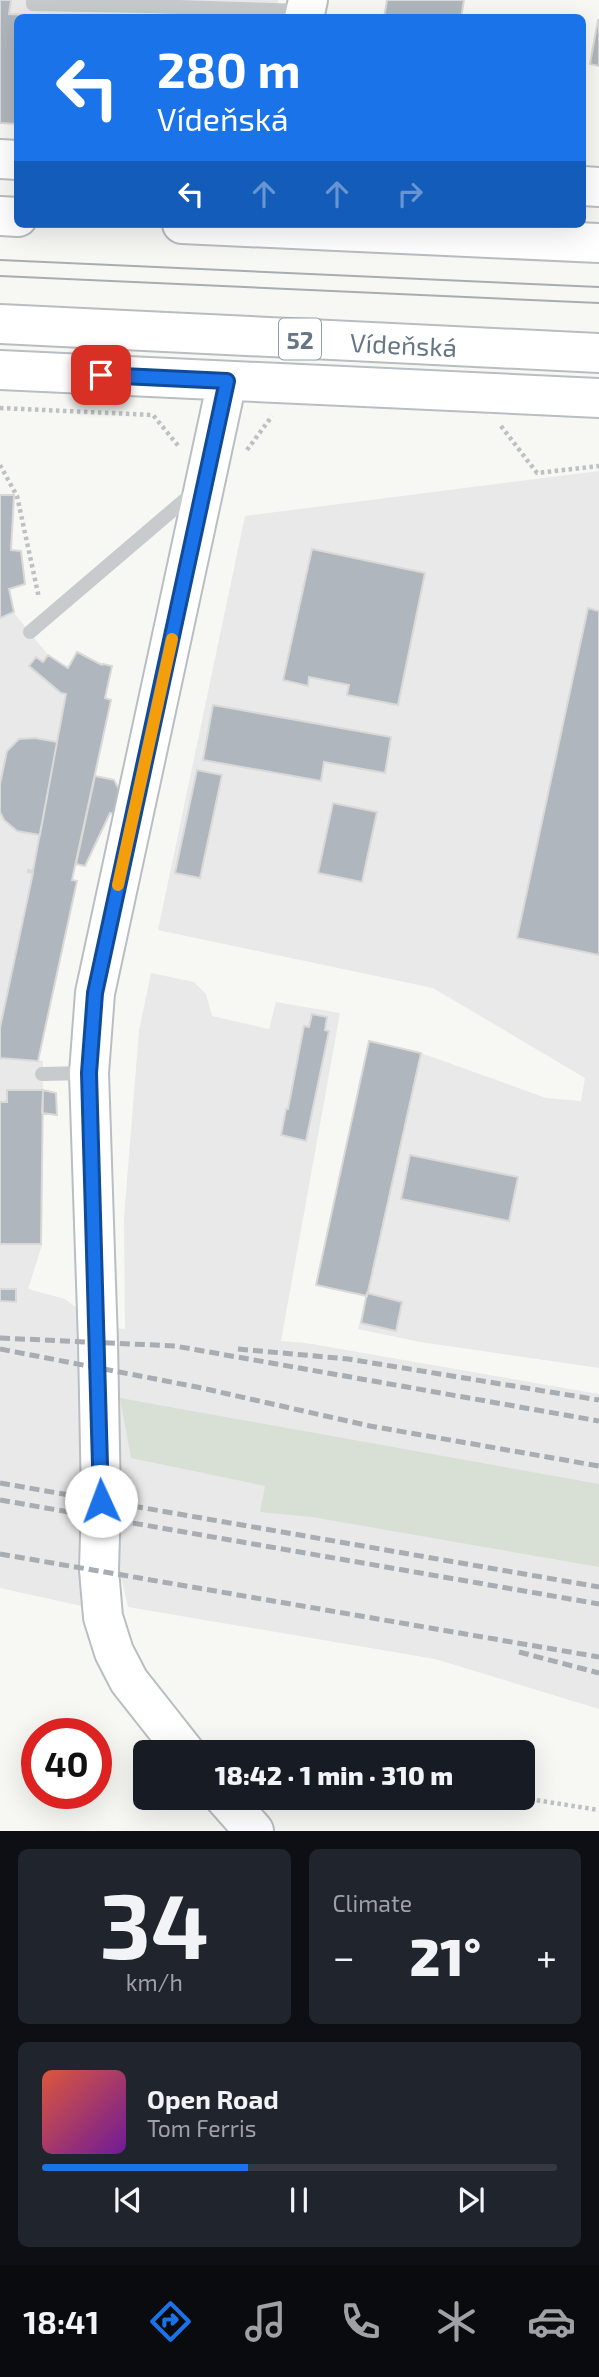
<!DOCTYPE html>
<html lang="en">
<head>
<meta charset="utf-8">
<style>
  body { margin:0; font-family:"Exo 2",sans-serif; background:#20242c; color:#f1f3f6; height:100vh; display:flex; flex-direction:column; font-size:26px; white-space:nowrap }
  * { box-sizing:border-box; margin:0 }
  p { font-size:23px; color:#9ea1a6 }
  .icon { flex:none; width:38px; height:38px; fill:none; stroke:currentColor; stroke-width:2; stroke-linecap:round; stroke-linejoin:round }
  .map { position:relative; height:1831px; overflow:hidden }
  .details { display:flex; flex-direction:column; gap:18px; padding:18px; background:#0d0f14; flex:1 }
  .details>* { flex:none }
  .guide { position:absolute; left:14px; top:14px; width:572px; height:214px; border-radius:10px; box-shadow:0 7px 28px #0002; background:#1a73e8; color:#fff; overflow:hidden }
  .speed { position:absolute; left:21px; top:1718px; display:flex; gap:14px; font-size:35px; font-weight:700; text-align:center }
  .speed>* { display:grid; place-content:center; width:91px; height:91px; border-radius:50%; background:#171b24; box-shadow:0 7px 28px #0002; line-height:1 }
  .speed .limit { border:10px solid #d22; background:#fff; color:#111 }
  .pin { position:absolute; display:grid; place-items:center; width:60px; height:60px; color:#fff; margin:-30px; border-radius:14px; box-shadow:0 4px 10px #0006 }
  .me { position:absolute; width:77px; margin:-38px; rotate:358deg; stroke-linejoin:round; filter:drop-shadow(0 0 5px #0008) }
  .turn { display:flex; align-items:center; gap:24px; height:147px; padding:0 28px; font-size:32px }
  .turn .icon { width:91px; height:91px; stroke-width:2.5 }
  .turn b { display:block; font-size:49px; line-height:60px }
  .lanes { display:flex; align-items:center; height:66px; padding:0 28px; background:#0003; justify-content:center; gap:35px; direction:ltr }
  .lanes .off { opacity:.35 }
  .big { font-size:52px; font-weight:800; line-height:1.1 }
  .details .widget { flex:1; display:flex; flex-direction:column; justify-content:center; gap:10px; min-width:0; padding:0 24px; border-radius:10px; background:#20242c }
  .details .dial { align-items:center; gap:0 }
  .dial b { font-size:91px; line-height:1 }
  .song { display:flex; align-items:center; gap:21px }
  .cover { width:84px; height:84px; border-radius:10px; background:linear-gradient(135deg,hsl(10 70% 55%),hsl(280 70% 35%)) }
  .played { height:7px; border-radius:4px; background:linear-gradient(90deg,#1a73e8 40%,#363941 40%) }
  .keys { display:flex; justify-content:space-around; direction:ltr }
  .heat { display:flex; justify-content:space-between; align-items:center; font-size:38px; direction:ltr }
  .details .tiles { flex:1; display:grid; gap:18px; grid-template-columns:1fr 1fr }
  .widget:last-child { grid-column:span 2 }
  .trip { position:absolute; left:133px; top:1740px; width:402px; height:70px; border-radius:10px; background:#171b24; box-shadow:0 7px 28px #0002; font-weight:800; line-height:70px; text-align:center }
  .tab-bar { display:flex; height:112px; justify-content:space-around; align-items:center; background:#090b0e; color:#9ea1a6 }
  .tab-bar .icon { width:49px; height:49px }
  .tab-bar .active { color:#1a73e8 }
  .tab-bar b { font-size:32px; color:#f1f3f6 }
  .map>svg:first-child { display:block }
</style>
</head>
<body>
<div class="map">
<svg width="599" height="1831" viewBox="0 0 599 1831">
  <rect width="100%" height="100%" fill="#f7f8f4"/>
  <path fill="#e8e9e8" d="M 0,0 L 278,0 L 274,17 L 18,18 L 17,124 L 0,123 Z
    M 599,471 L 599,1368 L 420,1342 L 358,1329 L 366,1296 L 316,1285 L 369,1041 L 421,1053 L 546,1098 L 581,1101 L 585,1078 L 433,988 L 158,930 L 245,516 Z
    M 0,496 L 14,497 L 11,550 L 21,551 L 26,584 L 10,589 L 14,613 L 48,655 L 67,668 L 77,652 L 102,665 L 112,666 L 105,698 L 111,700 L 95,776 L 114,780 L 121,792 L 118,815 L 110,813 L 76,864 L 72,879 L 77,881 L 38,1060 L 43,1061 L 42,1245 L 28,1289 L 65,1299 L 80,1310 L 86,1607 L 0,1588 Z
    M 151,973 L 194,982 L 206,994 L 212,1016 L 269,1029 L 276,1002 L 340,1013 L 281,1341 L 306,1343 L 599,1394 L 599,1709 L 435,1659 L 128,1607 L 113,1543 L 111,1328 L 125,1329 L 124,1218 L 139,1031 Z"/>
  <path fill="#d8e0d5" d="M 120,1398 L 599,1484 L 599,1567 L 312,1517 L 260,1512 L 265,1486 L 131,1458 Z"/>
  <path fill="#afb6bd" stroke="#d9d9d7" stroke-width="2" d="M 0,0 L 11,0 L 9,14 L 94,18 L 18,18 L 18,124 L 0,123 Z
    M 387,0 L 464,0 L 461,18 L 384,18 Z
    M 598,20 L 599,20 L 599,66 L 590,64 Z
    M 0,495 L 14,495 L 11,550 L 21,551 L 25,584 L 9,589 L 14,612 L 0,618 Z
    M 312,549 L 425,573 L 398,705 L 347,695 L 349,685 L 309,677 L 308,686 L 283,680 Z
    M 588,608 L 599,611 L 599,955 L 517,938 Z
    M 77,652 L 102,665 L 103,664 L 112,666 L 105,698 L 111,700 L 72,880 L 77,881 L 38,1061 L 0,1058 L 0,1028 L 33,873 L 28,872 L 28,870 L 33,871 L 66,694 L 61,693 L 29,666 L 36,657 L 43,662 L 48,655 L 68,668 Z
    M 213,705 L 391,737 L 385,773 L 324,762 L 321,781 L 203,760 Z
    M 35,738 L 57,742 L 40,835 L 17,831 L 4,820 L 0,812 L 0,784 L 7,751 L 19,739 Z
    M 197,770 L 222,775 L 200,878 L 175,873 Z
    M 95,776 L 114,780 L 121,793 L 118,815 L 110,813 L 85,866 L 76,864 Z
    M 333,803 L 377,812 L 362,882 L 318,873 Z
    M 312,1014 L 327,1017 L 325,1030 L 329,1031 L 306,1141 L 281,1135 L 286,1109 L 288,1109 L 304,1026 L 309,1027 Z
    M 369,1041 L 421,1053 L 367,1296 L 316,1285 Z
    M 7,1090 L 43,1090 L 41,1244 L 0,1244 L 0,1102 L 7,1102 Z
    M 43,1090 L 56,1093 L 57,1115 L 42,1113 Z
    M 410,1155 L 518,1177 L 509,1221 L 401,1199 Z
    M 0,1289 L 16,1289 L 16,1302 L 0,1301 Z
    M 367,1293 L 402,1302 L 396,1331 L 361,1323 Z"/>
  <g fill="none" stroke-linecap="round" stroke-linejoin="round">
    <g stroke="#b9bec3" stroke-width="42">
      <path id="secondary" d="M 304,18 L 308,0
        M 0,159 L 18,160
        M 583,186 L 599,187
        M 0,370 L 599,398
        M 185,1752 L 129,1681 L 114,1652 L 103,1617 L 99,1570 L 101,1501 L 98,1343 L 89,1073 L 95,993 L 227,381
        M 224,1797 L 254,1831"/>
    </g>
    <g stroke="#b9bdc0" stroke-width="42">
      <g id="highway">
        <path d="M 0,216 L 18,217"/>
        <path d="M 182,224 L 599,243"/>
        <path id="s1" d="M 0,324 L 599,353"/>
      </g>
    </g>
    <path stroke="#bec1c3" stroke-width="4.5" stroke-dasharray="3.5 3.5" stroke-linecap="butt" d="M 0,408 L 153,415 L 180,448
      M 501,426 L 537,473 L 599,466
      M 247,450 L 272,416
      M 0,465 L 17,496 L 39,598
      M 516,1797 L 599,1810"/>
    <path stroke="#c7cbce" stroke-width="14" d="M 33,0 L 33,4 L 147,6
      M 147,0 L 147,6 L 305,11
      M 30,632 L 194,492
      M 42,1074 L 87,1073"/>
    <use href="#secondary" stroke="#fff" stroke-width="38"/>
    <use href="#highway" stroke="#fff" stroke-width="38"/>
    <path stroke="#a7adb3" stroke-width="2" d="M 0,260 L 599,287
      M 0,276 L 599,303"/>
    <path stroke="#a7adb3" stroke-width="5" stroke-dasharray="10 5" stroke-linecap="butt" d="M 0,1338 L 175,1346 L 599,1421
      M 0,1349 L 197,1387 L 370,1426 L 599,1466
      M 238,1349 L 348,1359 L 599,1400
      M 0,1483 L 599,1587
      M 0,1500 L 599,1604
      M 0,1554 L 599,1657
      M 519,1652 L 599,1673"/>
  </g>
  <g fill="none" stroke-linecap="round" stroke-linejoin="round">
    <g stroke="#114b97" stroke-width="18">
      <path id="route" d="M 101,375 L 227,381 L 95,993 L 89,1073 L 101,1501"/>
    </g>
    <use href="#route" stroke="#1a73e8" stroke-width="12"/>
    <path stroke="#f59e0b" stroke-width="12" d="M 118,885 L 172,639"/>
  </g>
  <g text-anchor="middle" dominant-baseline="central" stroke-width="7" stroke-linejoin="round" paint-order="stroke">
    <rect fill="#fff" stroke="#939fab" stroke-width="2" x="279" y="318.5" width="42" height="41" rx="5"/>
    <g font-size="24" font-weight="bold" fill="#657687">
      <text x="300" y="339">52</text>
    </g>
    <g font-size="26" fill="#657687" stroke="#fff">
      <text stroke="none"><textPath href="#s1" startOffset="404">Vídeňská</textPath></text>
    </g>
  </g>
</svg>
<div class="speed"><div class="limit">40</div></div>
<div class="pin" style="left:101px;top:375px;background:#d93025"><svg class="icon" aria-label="arrive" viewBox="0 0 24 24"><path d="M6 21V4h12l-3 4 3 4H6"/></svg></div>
<svg class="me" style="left:101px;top:1501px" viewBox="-20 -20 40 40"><circle r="19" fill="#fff"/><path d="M0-13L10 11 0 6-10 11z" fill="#1a73e8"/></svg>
<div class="trip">18:42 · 1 min · 310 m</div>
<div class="guide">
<div class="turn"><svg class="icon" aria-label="left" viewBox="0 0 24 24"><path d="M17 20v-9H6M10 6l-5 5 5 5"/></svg><div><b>280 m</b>Vídeňská</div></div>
<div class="lanes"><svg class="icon" aria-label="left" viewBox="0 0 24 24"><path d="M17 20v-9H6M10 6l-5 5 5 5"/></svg><svg class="icon off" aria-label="ahead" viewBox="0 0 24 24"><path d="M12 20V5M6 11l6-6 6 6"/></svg><svg class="icon off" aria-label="ahead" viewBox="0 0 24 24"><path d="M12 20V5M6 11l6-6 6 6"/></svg><svg class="icon off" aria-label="right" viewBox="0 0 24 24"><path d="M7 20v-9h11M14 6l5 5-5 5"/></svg></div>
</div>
</div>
<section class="details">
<div class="tiles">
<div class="widget dial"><b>34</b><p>km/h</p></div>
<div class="widget"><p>Climate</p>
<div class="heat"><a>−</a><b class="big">21°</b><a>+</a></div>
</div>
<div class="widget">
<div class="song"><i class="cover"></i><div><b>Open Road</b><p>Tom Ferris</p></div></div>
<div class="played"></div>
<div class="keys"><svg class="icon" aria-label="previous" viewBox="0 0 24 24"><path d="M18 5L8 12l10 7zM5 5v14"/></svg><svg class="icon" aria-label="pause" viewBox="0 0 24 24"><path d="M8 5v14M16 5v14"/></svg><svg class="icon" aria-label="next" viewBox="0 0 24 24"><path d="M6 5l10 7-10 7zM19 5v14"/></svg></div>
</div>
</div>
</section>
<nav class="tab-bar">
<b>18:41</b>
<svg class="icon active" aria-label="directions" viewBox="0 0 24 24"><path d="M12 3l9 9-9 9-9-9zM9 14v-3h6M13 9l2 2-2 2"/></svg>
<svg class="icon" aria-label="music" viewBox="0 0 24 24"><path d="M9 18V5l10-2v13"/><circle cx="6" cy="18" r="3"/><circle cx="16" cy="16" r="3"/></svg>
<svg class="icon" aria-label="phone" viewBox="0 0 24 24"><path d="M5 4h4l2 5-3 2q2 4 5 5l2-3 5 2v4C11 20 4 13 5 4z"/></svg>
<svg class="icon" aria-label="climate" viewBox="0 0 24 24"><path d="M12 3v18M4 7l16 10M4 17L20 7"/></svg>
<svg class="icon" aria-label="car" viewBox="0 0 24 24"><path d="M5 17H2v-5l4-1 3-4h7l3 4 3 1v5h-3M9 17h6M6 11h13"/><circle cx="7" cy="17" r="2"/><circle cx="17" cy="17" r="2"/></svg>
</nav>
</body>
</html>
